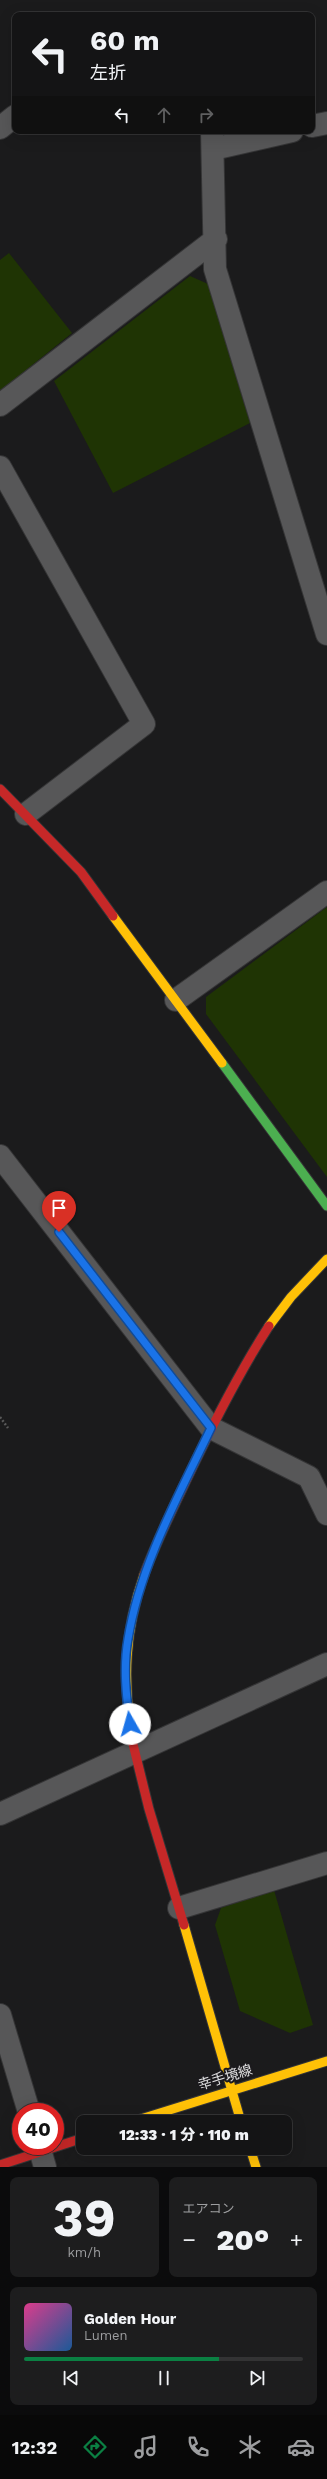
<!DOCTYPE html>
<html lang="ja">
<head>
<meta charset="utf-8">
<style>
  body { margin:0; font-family:"Work Sans","Noto Sans JP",sans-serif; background:#1d1d1e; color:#f1f3f6; height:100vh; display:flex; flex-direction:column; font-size:15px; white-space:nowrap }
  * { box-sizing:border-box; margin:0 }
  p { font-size:13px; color:#9d9ea0 }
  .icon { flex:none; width:22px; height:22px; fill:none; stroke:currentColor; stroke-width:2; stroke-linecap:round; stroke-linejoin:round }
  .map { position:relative; height:2167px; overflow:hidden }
  .details { display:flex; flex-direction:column; gap:10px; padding:10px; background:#0b0b0c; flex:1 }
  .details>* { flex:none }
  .guide { position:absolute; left:12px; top:12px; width:303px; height:122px; border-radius:8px; box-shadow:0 4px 16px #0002,0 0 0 1px #333334; background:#141415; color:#f1f3f6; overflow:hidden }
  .speed { position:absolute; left:12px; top:2103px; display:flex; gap:8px; font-size:20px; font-weight:700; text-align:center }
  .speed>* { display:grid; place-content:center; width:52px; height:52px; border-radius:50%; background:#141415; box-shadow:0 4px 16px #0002,0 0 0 1px #333334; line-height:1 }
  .speed .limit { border:6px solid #d22; background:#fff; color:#111 }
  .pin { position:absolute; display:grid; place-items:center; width:34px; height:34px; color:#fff; margin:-41px -17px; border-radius:50% 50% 50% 0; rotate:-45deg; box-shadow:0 0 4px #0007 }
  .pin .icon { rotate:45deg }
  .me { position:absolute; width:44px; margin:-22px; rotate:353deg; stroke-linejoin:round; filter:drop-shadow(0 0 3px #0008) }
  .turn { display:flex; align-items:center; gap:14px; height:84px; padding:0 12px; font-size:18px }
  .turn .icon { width:52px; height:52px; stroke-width:2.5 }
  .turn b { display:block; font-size:28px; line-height:34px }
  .lanes { display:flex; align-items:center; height:38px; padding:0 12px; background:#0003; justify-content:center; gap:20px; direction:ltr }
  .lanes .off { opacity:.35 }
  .big { font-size:30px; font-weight:800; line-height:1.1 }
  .details .card { flex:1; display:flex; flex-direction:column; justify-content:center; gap:6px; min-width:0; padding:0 14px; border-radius:8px; background:#1d1d1e }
  .details .dial { align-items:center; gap:0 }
  .dial b { font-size:52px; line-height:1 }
  .song { display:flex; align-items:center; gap:12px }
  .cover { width:48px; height:48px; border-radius:6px; background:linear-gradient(135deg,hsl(330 70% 55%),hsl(210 70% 35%)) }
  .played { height:4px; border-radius:2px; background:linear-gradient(90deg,#0b8043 70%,#333334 70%) }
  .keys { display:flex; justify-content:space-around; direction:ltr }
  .heat { display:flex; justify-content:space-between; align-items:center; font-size:22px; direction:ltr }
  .details .tiles { flex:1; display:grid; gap:10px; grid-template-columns:1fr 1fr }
  .card:last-child { grid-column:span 2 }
  .trip { position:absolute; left:76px; top:2115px; width:216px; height:40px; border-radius:8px; background:#141415; box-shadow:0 4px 16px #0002,0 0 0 1px #333334; font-weight:800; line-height:40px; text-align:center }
  .menu { display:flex; height:64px; justify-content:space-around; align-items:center; background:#080808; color:#9d9ea0 }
  .menu .icon { width:28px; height:28px }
  .menu .active { color:#0b8043 }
  .menu b { font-size:18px; color:#f1f3f6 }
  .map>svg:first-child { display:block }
</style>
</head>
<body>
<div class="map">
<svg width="327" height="2167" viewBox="0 0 327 2167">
  <rect width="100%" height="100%" fill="#1b1b1c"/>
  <path fill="#1f3404" d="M 9,253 L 72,333 L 0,391 L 0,260 Z
    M 190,276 L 208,284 L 250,423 L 113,493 L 54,381 Z
    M 327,907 L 327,1177 L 206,1014 L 206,997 Z
    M 274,1890 L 313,2025 L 290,2033 L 240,2011 L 215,1925 L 221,1908 Z"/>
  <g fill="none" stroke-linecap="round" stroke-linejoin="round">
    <g stroke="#353536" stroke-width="24">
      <path id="street" d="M 312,126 L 327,123
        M 0,128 L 15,116
        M 212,131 L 215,269 L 327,634
        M 213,149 L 292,131
        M 0,405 L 216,239
        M 0,467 L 144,724 L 26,814
        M 176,1000 L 327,892
        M 0,1156 L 211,1428 L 309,1477 L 327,1514
        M 0,1814 L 327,1664
        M 179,1908 L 327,1863
        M 0,2015 L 29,2112
        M 39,2146 L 45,2167"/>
    </g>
    <g stroke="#353536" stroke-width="11">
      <path id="fast" d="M 222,1063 L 327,1206"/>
    </g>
    <g stroke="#353536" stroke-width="11">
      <path id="slow" d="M 113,916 L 222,1063
        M 269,1326 L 291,1297 L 327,1259
        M 132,1740 C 123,1680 124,1632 144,1575
        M 184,1925 L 241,2122
        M 131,2122 L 327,2061
        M 250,2148 L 256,2167"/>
    </g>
    <g stroke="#353536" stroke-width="11">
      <path id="jam" d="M 0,789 L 81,872 L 113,916
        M 144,1575 C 158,1537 176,1502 193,1466 C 216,1418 240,1371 269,1326
        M 132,1740 L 149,1809 L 184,1925
        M 0,2165 L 83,2138"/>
    </g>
    <path stroke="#595959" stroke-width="2.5" stroke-dasharray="2 2" stroke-linecap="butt" d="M 0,1417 L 8,1428"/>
    <use href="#street" stroke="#575758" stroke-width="22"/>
    <use href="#fast" stroke="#4caf50" stroke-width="9"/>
    <use href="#slow" stroke="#ffc107" stroke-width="9"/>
    <use href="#jam" stroke="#c62828" stroke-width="9"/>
  </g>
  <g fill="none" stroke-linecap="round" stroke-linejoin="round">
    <g stroke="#114b97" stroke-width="10">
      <path id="route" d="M 59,1232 L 211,1428 C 179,1495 140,1565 128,1639 C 123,1667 126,1696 130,1724"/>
    </g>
    <use href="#route" stroke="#1a73e8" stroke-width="7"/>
  </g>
  <g text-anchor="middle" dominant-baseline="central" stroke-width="4" stroke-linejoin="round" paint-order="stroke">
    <g font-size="14" fill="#e0e0e1" stroke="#1b1a1d">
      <text transform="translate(225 2077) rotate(-17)">幸手境線</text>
    </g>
  </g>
</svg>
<div class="speed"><div class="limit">40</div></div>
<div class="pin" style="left:59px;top:1232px;background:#d93025"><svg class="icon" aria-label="arrive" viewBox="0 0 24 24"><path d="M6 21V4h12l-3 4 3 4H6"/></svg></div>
<svg class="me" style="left:130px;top:1724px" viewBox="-20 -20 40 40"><circle r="19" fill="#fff"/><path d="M0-13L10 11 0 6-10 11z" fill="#1a73e8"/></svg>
<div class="trip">12:33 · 1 分 · 110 m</div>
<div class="guide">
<div class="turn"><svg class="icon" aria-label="left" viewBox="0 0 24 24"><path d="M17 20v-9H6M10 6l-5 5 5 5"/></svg><div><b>60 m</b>左折</div></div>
<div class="lanes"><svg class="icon" aria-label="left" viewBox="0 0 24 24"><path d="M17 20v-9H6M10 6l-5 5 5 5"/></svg><svg class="icon off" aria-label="ahead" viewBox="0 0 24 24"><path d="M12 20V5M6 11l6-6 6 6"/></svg><svg class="icon off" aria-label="right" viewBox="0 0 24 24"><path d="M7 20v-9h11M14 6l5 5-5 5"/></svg></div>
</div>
</div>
<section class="details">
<div class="tiles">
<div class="card dial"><b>39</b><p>km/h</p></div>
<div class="card"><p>エアコン</p>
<div class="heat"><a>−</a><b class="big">20°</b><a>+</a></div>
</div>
<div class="card">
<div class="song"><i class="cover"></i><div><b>Golden Hour</b><p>Lumen</p></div></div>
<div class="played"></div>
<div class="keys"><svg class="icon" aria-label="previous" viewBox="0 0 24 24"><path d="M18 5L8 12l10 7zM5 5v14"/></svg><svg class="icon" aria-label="pause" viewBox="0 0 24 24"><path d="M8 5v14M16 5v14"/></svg><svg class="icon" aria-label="next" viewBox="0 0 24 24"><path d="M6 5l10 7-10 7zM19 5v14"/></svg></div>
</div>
</div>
</section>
<nav class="menu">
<b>12:32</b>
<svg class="icon active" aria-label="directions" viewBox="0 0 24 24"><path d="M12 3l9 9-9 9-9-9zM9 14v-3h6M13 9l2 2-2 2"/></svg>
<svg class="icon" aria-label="music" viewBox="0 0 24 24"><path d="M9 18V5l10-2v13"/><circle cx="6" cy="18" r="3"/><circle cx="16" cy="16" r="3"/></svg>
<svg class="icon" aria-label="phone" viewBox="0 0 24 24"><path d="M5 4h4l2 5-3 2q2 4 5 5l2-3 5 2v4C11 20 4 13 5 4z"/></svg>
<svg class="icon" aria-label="climate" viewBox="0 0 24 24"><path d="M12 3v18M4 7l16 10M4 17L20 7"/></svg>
<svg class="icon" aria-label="car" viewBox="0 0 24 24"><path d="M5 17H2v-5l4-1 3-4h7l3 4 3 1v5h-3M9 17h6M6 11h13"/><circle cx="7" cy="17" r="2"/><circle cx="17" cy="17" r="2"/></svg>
</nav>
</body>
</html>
